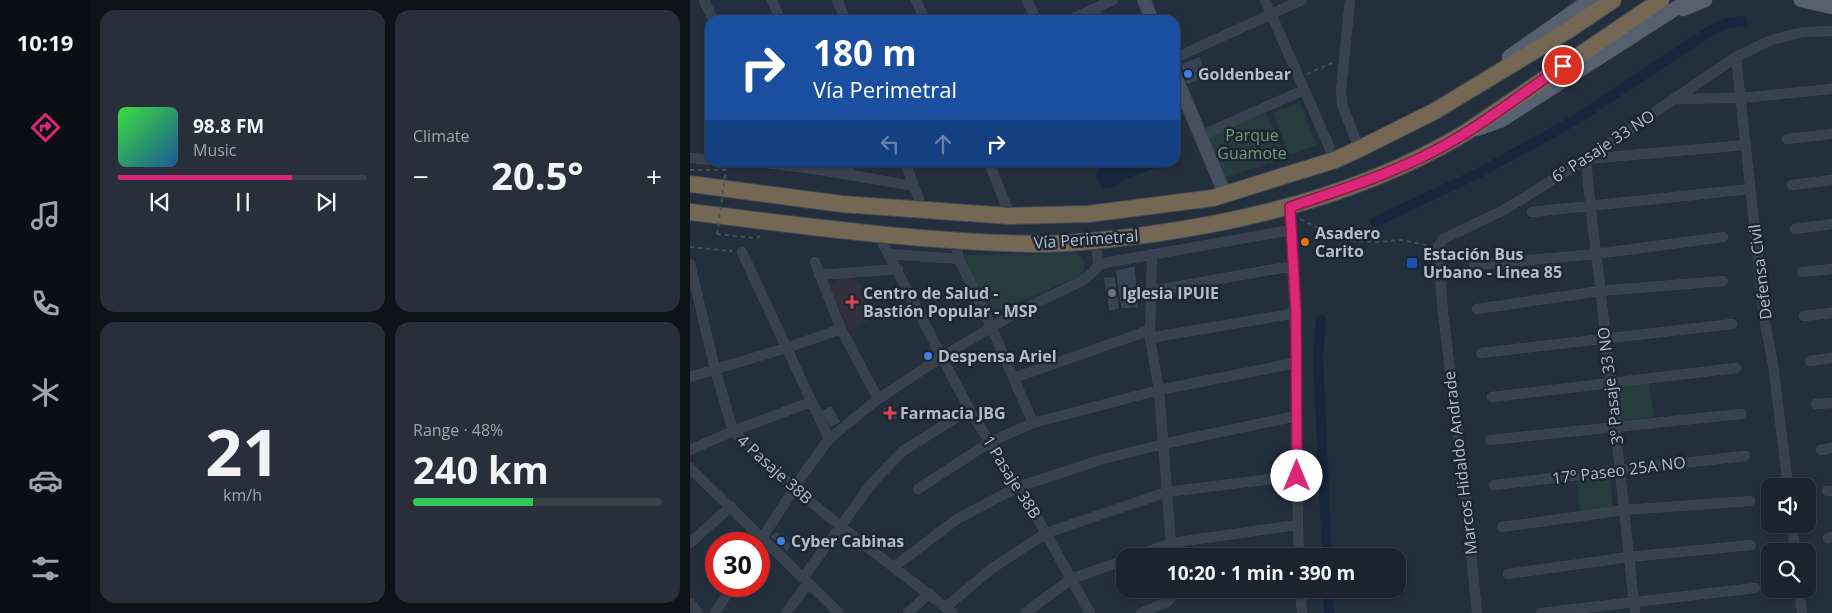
<!DOCTYPE html>
<html lang="en">
<head>
<meta charset="utf-8">
<style>
  body { margin:0; font-family:"Open Sans",sans-serif; background:#282f3a; color:#f1f3f6; height:100vh; display:flex; flex-direction:column; font-size:19px; white-space:nowrap }
  * { box-sizing:border-box; margin:0 }
  p { font-size:16px; color:#a0a4aa }
  .icon { flex:none; width:28px; height:28px; fill:none; stroke:currentColor; stroke-width:2; stroke-linecap:round; stroke-linejoin:round }
  .map { position:relative; flex:1; overflow:hidden }
  .details { display:flex; flex-direction:column; gap:10px; padding:10px; background:#0f1319; width:600px }
  .details>* { flex:none }
  .guide { position:absolute; left:15px; top:15px; width:475px; height:152px; border-radius:15px; box-shadow:0 1px 4px #0004,0 0 0 1px #39404a; background:#1a4fa0; color:#fff; overflow:hidden }
  .tools { position:absolute; left:1071px; top:478px; display:grid; gap:10px }
  .tools a { display:grid; place-items:center; width:55px; height:55px; border-radius:10px; background:#1b232e; box-shadow:0 1px 4px #0004,0 0 0 1px #39404a; font-size:25px }
  .speed { position:absolute; left:15px; top:532px; display:flex; gap:10px; font-size:25px; font-weight:700; text-align:center }
  .speed>* { display:grid; place-content:center; width:65px; height:65px; border-radius:50%; background:#1b232e; box-shadow:0 1px 4px #0004,0 0 0 1px #39404a; line-height:1 }
  .speed .limit { border:8px solid #d22; background:#fff; color:#111 }
  .pin { position:absolute; display:grid; place-items:center; width:42px; height:42px; color:#fff; margin:-21px; border:2px solid #fff; border-radius:50%; box-shadow:0 1px 5px #0007 }
  .me { position:absolute; width:55px; margin:-28px; rotate:0deg; stroke-linejoin:round; filter:drop-shadow(0 0 4px #0008) }
  .turn { display:flex; align-items:center; gap:18px; height:105px; padding:0 25px; font-size:22px }
  .turn .icon { width:65px; height:65px; stroke-width:2.5 }
  .turn b { display:block; font-size:35px; line-height:42px }
  .lanes { display:flex; align-items:center; height:48px; padding:0 25px; background:#0003; justify-content:center; gap:25px; direction:ltr }
  .lanes .off { opacity:.35 }
  .big { font-size:38px; font-weight:700; line-height:1.1 }
  .details .tile { flex:1; display:flex; flex-direction:column; justify-content:center; gap:8px; min-width:0; padding:0 18px; border-radius:15px; background:#282f3a }
  .details .dial { align-items:center; gap:0 }
  .dial b { font-size:65px; line-height:1 }
  .song { display:flex; align-items:center; gap:15px }
  .cover { width:60px; height:60px; border-radius:8px; background:linear-gradient(135deg,hsl(120 70% 55%),hsl(210 70% 35%)) }
  .played { height:5px; border-radius:2px; background:linear-gradient(90deg,#db2777 70%,#39404a 70%) }
  .keys { display:flex; justify-content:space-around; direction:ltr }
  .heat { display:flex; justify-content:space-between; align-items:center; font-size:28px; direction:ltr }
  .charge { height:8px; border-radius:4px; background:linear-gradient(90deg,#34c759 48%,#39404a 0) }
  .details .tiles { flex:1; display:grid; gap:10px; grid-template-columns:repeat(2,1fr) }
  .trip { position:absolute; left:426px; top:548px; width:290px; height:50px; border-radius:15px; background:#1b232e; box-shadow:0 1px 4px #0004,0 0 0 1px #39404a; font-weight:700; line-height:50px; text-align:center }
  main { display:flex; flex:1; min-height:0 }
  .tab-bar { display:flex; flex-direction:column; width:90px; justify-content:space-around; align-items:center; background:#0b0e12; color:#a0a4aa }
  .tab-bar .icon { width:35px; height:35px }
  .tab-bar .active { color:#db2777 }
  .tab-bar b { font-size:22px; color:#f1f3f6 }
  .map>svg:first-child { display:block }
</style>
</head>
<body>
<main>
<nav class="tab-bar">
<b>10:19</b>
<svg class="icon active" aria-label="directions" viewBox="0 0 24 24"><path d="M12 3l9 9-9 9-9-9zM9 14v-3h6M13 9l2 2-2 2"/></svg>
<svg class="icon" aria-label="music" viewBox="0 0 24 24"><path d="M9 18V5l10-2v13"/><circle cx="6" cy="18" r="3"/><circle cx="16" cy="16" r="3"/></svg>
<svg class="icon" aria-label="phone" viewBox="0 0 24 24"><path d="M5 4h4l2 5-3 2q2 4 5 5l2-3 5 2v4C11 20 4 13 5 4z"/></svg>
<svg class="icon" aria-label="climate" viewBox="0 0 24 24"><path d="M12 3v18M4 7l16 10M4 17L20 7"/></svg>
<svg class="icon" aria-label="car" viewBox="0 0 24 24"><path d="M5 17H2v-5l4-1 3-4h7l3 4 3 1v5h-3M9 17h6M6 11h13"/><circle cx="7" cy="17" r="2"/><circle cx="17" cy="17" r="2"/></svg>
<svg class="icon" aria-label="filters" viewBox="0 0 24 24"><path d="M4 7h16M4 17h16"/><circle cx="9" cy="7" r="2"/><circle cx="15" cy="17" r="2"/></svg>
</nav>
<section class="details">
<div class="tiles">
<div class="tile">
<div class="song"><i class="cover"></i><div><b>98.8 FM</b><p>Music</p></div></div>
<div class="played"></div>
<div class="keys"><svg class="icon" aria-label="previous" viewBox="0 0 24 24"><path d="M18 5L8 12l10 7zM5 5v14"/></svg><svg class="icon" aria-label="pause" viewBox="0 0 24 24"><path d="M8 5v14M16 5v14"/></svg><svg class="icon" aria-label="next" viewBox="0 0 24 24"><path d="M6 5l10 7-10 7zM19 5v14"/></svg></div>
</div>
<div class="tile"><p>Climate</p>
<div class="heat"><a>−</a><b class="big">20.5°</b><a>+</a></div>
</div>
<div class="tile dial"><b>21</b><p>km/h</p></div>
<div class="tile"><p>Range · 48%</p><b class="big">240 km</b><div class="charge"></div></div>
</div>
</section>
<div class="map">
<svg width="1142" height="613" viewBox="0 0 1142 613">
  <rect width="100%" height="100%" fill="#242f3e"/>
  <path fill="#32303f" d="M 152,277 L 170,283 L 184,317 L 160,331 L 140,287 Z"/>
  <path fill="#263c3f" d="M 610,102 L 626,145 L 599,155 L 583,113 Z
    M 576,113 L 595,158 L 536,177 L 519,137 Z
    M 387,253 C 396,259 396,266 392,275 L 299,315 L 274,255 Z
    M 959,382 L 964,417 L 927,422 L 923,386 Z
    M 920,474 L 923,508 L 891,512 L 886,478 Z"/>
  <path fill="#17263c" d="M 426,163 L 466,163 L 468,167 L 436,179 L 424,187 L 413,188 L 406,179 L 407,170 Z"/>
  <g fill="none" stroke-linecap="round" stroke-linejoin="round">
    <path stroke="#17263c" stroke-width="10" d="M 685,222 L 791,172 L 885,120 L 1020,31 L 1035,24 L 1053,21
      M 631,320 L 628,356 L 637,556
      M 638,589 L 639,613"/>
  </g>
  <path fill="#364354" stroke="#1f2835" d="M 510,56 L 518,77 L 497,85 L 490,64 Z
    M 611,237 L 619,237 L 618,247 L 611,246 Z
    M 445,266 L 449,308 L 431,309 L 425,270 Z
    M 425,276 L 430,309 L 419,312 L 413,277 Z
    M 240,352 L 243,357 L 237,361 L 234,355 Z
    M 200,404 L 208,417 L 200,423 L 192,409 Z
    M 141,405 L 151,422 L 140,428 L 130,411 Z
    M 86,531 L 102,545 L 97,552 L 80,537 Z"/>
  <g fill="none" stroke-linecap="round" stroke-linejoin="round">
    <g stroke="#414a57" stroke-width="10">
      <path id="street" d="M 14,0 L 23,20
        M 82,0 L 90,20
        M 147,0 L 156,20
        M 226,0 L 235,20
        M 337,0 L 346,20
        M 575,0 L 645,160
        M 660,0 L 651,90 L 652,104 L 669,149
        M 403,9 L 408,20
        M 380,20 L 423,0
        M 1046,57 L 1075,323 L 1083,364 L 1098,486
        M 485,58 L 612,0
        M 984,99 L 1051,98 L 1142,89
        M 510,136 L 614,90
        M 1097,139 L 1142,134
        M 0,158 L 20,160
        M 62,162 C 116,166 170,177 224,186
        M 156,162 L 162,175
        M 215,162 L 233,210
        M 299,162 L 320,216
        M 1102,185 L 1142,180
        M 600,207 C 603,276 606,346 607,416 C 608,463 607,509 609,556
        M 842,212 L 1060,189
        M 1105,229 L 1142,224
        M 188,234 L 279,409 L 344,512 L 400,613
        M 265,240 L 269,259 L 301,326 L 343,423
        M 52,252 L 139,439
        M 200,254 L 269,259
        M 462,254 L 460,338 L 469,390 L 481,543
        M 125,262 L 151,329 L 188,399
        M 0,264 L 25,369 L 43,431 L 104,488 L 150,526 L 263,613
        M 409,264 L 601,230
        M 784,265 L 906,254 L 1033,237
        M 1112,272 L 1142,269
        M 129,275 L 208,269
        M 461,291 L 603,266
        M 787,309 L 910,291 L 1033,281
        M 1114,316 L 1142,313
        M 460,338 L 606,313
        M 791,353 L 1042,324
        M 1120,361 L 1142,358
        M 0,377 L 96,348 L 151,329
        M 324,378 L 460,330
        M 802,397 L 1046,368
        M 1126,404 L 1142,403
        M 800,440 L 1051,414
        M 0,450 L 43,431 L 121,402
        M 1131,450 L 1142,448
        M 0,468 L 149,613
        M 804,485 L 930,470 L 1055,456
        M 228,489 L 300,442 L 343,423 L 469,390 L 605,363
        M 1137,491 L 1142,491
        M 1102,524 L 1105,551
        M 812,527 L 935,510 L 1060,501
        M 1138,538 L 1142,537
        M 0,543 L 41,506
        M 68,544 L 117,469 L 139,439 L 188,399 L 253,356 L 331,310 L 392,281 L 404,271 L 409,264 L 405,242
        M 445,556 L 481,543 L 607,525
        M 204,567 L 267,519 L 328,487 L 413,459 L 473,444 L 607,416
        M 818,574 L 939,557 L 1061,545
        M 113,578 L 182,483 L 213,451 L 279,409
        M 610,589 L 612,613
        M 1109,589 L 1112,613
        M 0,603 L 8,613
        M 256,607 L 301,569 L 356,533 L 477,492 L 607,476
        M 25,613 L 42,586
        M 96,613 L 118,583
        M 218,613 L 239,593
        M 335,613 L 381,579 L 435,560
        M 451,613 L 477,602 L 485,593 L 511,589
        M 787,613 L 775,490 L 753,313 L 748,247 L 753,239 L 814,210 L 896,159 L 1046,57 L 1081,40 L 1113,32 L 1142,31
        M 851,613 L 1065,588
        M 945,613 C 934,501 921,389 909,277 C 904,237 899,199 896,159 L 1056,145"/>
    </g>
    <g stroke="#414a57" stroke-width="14">
      <path id="secondary" d="M 454,0 L 462,20
        M 485,75 L 535,194"/>
    </g>
    <g stroke="#414a57" stroke-width="15">
      <path id="primary" d="M 1111,0 L 1142,7
        M 993,9 L 1015,0
        M 819,57 L 900,0
        M 787,129 L 810,121 L 999,0"/>
    </g>
    <g stroke="#434c59" stroke-width="18">
      <path id="highway" d="M 0,184 L 152,204 L 320,216 L 398,214 L 523,198 L 645,160 L 669,149 L 745,111 L 877,31 L 923,0
        M 0,212 C 115,226 230,242 346,244 C 385,244 423,239 462,234 C 571,219 680,190 775,133 L 971,0"/>
    </g>
    <path stroke="#3f5557" stroke-width="2" stroke-dasharray="4 4" stroke-linecap="butt" d="M 617,74 L 642,63
      M 0,170 L 36,170
      M 610,219 L 652,240 L 686,242 L 713,240 L 739,246
      M 27,234 L 64,238 L 69,237 L 70,234
      M 0,247 L 42,251"/>
    <use href="#street" stroke="#38414e" stroke-width="9"/>
    <use href="#secondary" stroke="#465061" stroke-width="12"/>
    <use href="#primary" stroke="#56606e" stroke-width="14"/>
    <use href="#highway" stroke="#746855" stroke-width="16"/>
    <path stroke="#3f5557" stroke-width="2" stroke-dasharray="4 4" stroke-linecap="butt" d="M 27,234 L 36,170"/>
  </g>
  <g fill="none" stroke-linecap="round" stroke-linejoin="round">
    <g stroke="#8e194d" stroke-width="12">
      <path id="route" d="M 607,476 L 606,313 L 600,207 C 650,190 699,175 746,150 C 790,127 831,94 873,66"/>
    </g>
    <use href="#route" stroke="#db2777" stroke-width="9"/>
  </g>
  <g fill="#3f7fe0" stroke="#1d2633" stroke-width="2">
    <circle cx="498" cy="74" r="5"/>
    <circle cx="238" cy="356" r="5"/>
    <circle cx="91" cy="541" r="5"/>
  </g>
  <circle fill="#e8710a" stroke="#1d2633" stroke-width="2" cx="615" cy="242" r="5"/>
  <rect fill="#1a4fb4" stroke="#1d2633" stroke-width="2" x="716" y="257" width="12" height="12" rx="2.5"/>
  <circle fill="#6b7280" stroke="#1d2633" stroke-width="2" cx="422" cy="293" r="5"/>
  <g fill="#e0444e" stroke="#1d2633" stroke-width="2">
    <path d="M159.5 294.5h5v5h5v5h-5v5h-5v-5h-5v-5h5z"/>
    <path d="M197.5 405.5h5v5h5v5h-5v5h-5v-5h-5v-5h5z"/>
  </g>
  <g text-anchor="middle" dominant-baseline="central" stroke-width="5" stroke-linejoin="round" paint-order="stroke">
    <g font-size="16" font-weight="bold" fill="#b4bcc9" stroke="#1d2633" text-anchor="start">
      <text x="508" y="74">Goldenbear</text>
      <text x="625" y="233">Asadero<tspan x="625" dy="18">Carito</tspan></text>
      <text x="733" y="254">Estación Bus<tspan x="733" dy="18">Urbano - Linea 85</tspan></text>
      <text x="173" y="293">Centro de Salud -<tspan x="173" dy="18">Bastión Popular - MSP</tspan></text>
      <text x="432" y="293">Iglesia IPUIE</text>
      <text x="248" y="356">Despensa Ariel</text>
      <text x="210" y="413">Farmacia JBG</text>
      <text x="101" y="541">Cyber Cabinas</text>
    </g>
    <g font-size="16" fill="#6b9a76" stroke="#1d2633">
      <text x="562" y="135">Parque<tspan x="562" dy="18">Guamote</tspan></text>
    </g>
    <g font-size="16" fill="#b4bcc9" stroke="#1d2633">
      <text transform="translate(913 146) rotate(-33)">6º Pasaje 33 NO</text>
      <text transform="translate(396 239) rotate(-4)">Vía Perimetral</text>
      <text transform="translate(1070 272) rotate(-97)">Defensa Civil</text>
      <text transform="translate(920 386) rotate(-97)">3º Pasaje 33 NO</text>
      <text transform="translate(770 463) rotate(-97)">Marcos Hidaldo Andrade</text>
      <text transform="translate(85 469) rotate(42)">4 Pasaje 38B</text>
      <text transform="translate(929 470) rotate(-7)">17º Paseo 25A NO</text>
      <text transform="translate(322 477) rotate(58)">1 Pasaje 38B</text>
    </g>
  </g>
</svg>
<div class="tools">
<a><svg class="icon" aria-label="sound" viewBox="0 0 24 24"><path d="M4 9h4l5-4v14l-5-4H4zM17 9q2 3 0 6"/></svg></a>
<a><svg class="icon" aria-label="search" viewBox="0 0 24 24"><circle cx="10" cy="10" r="6"/><path d="M15 15l6 6"/></svg></a>
</div>
<div class="speed"><div class="limit">30</div></div>
<div class="pin" style="left:873px;top:66px;background:#d93025"><svg class="icon" aria-label="arrive" viewBox="0 0 24 24"><path d="M6 21V4h12l-3 4 3 4H6"/></svg></div>
<svg class="me" style="left:607px;top:476px" viewBox="-20 -20 40 40"><circle r="19" fill="#fff"/><path d="M0-13L10 11 0 6-10 11z" fill="#db2777"/></svg>
<div class="trip">10:20 · 1 min · 390 m</div>
<div class="guide">
<div class="turn"><svg class="icon" aria-label="right" viewBox="0 0 24 24"><path d="M7 20v-9h11M14 6l5 5-5 5"/></svg><div><b>180 m</b>Vía Perimetral</div></div>
<div class="lanes"><svg class="icon off" aria-label="left" viewBox="0 0 24 24"><path d="M17 20v-9H6M10 6l-5 5 5 5"/></svg><svg class="icon off" aria-label="ahead" viewBox="0 0 24 24"><path d="M12 20V5M6 11l6-6 6 6"/></svg><svg class="icon" aria-label="right" viewBox="0 0 24 24"><path d="M7 20v-9h11M14 6l5 5-5 5"/></svg></div>
</div>
</div>
</main>
</body>
</html>
